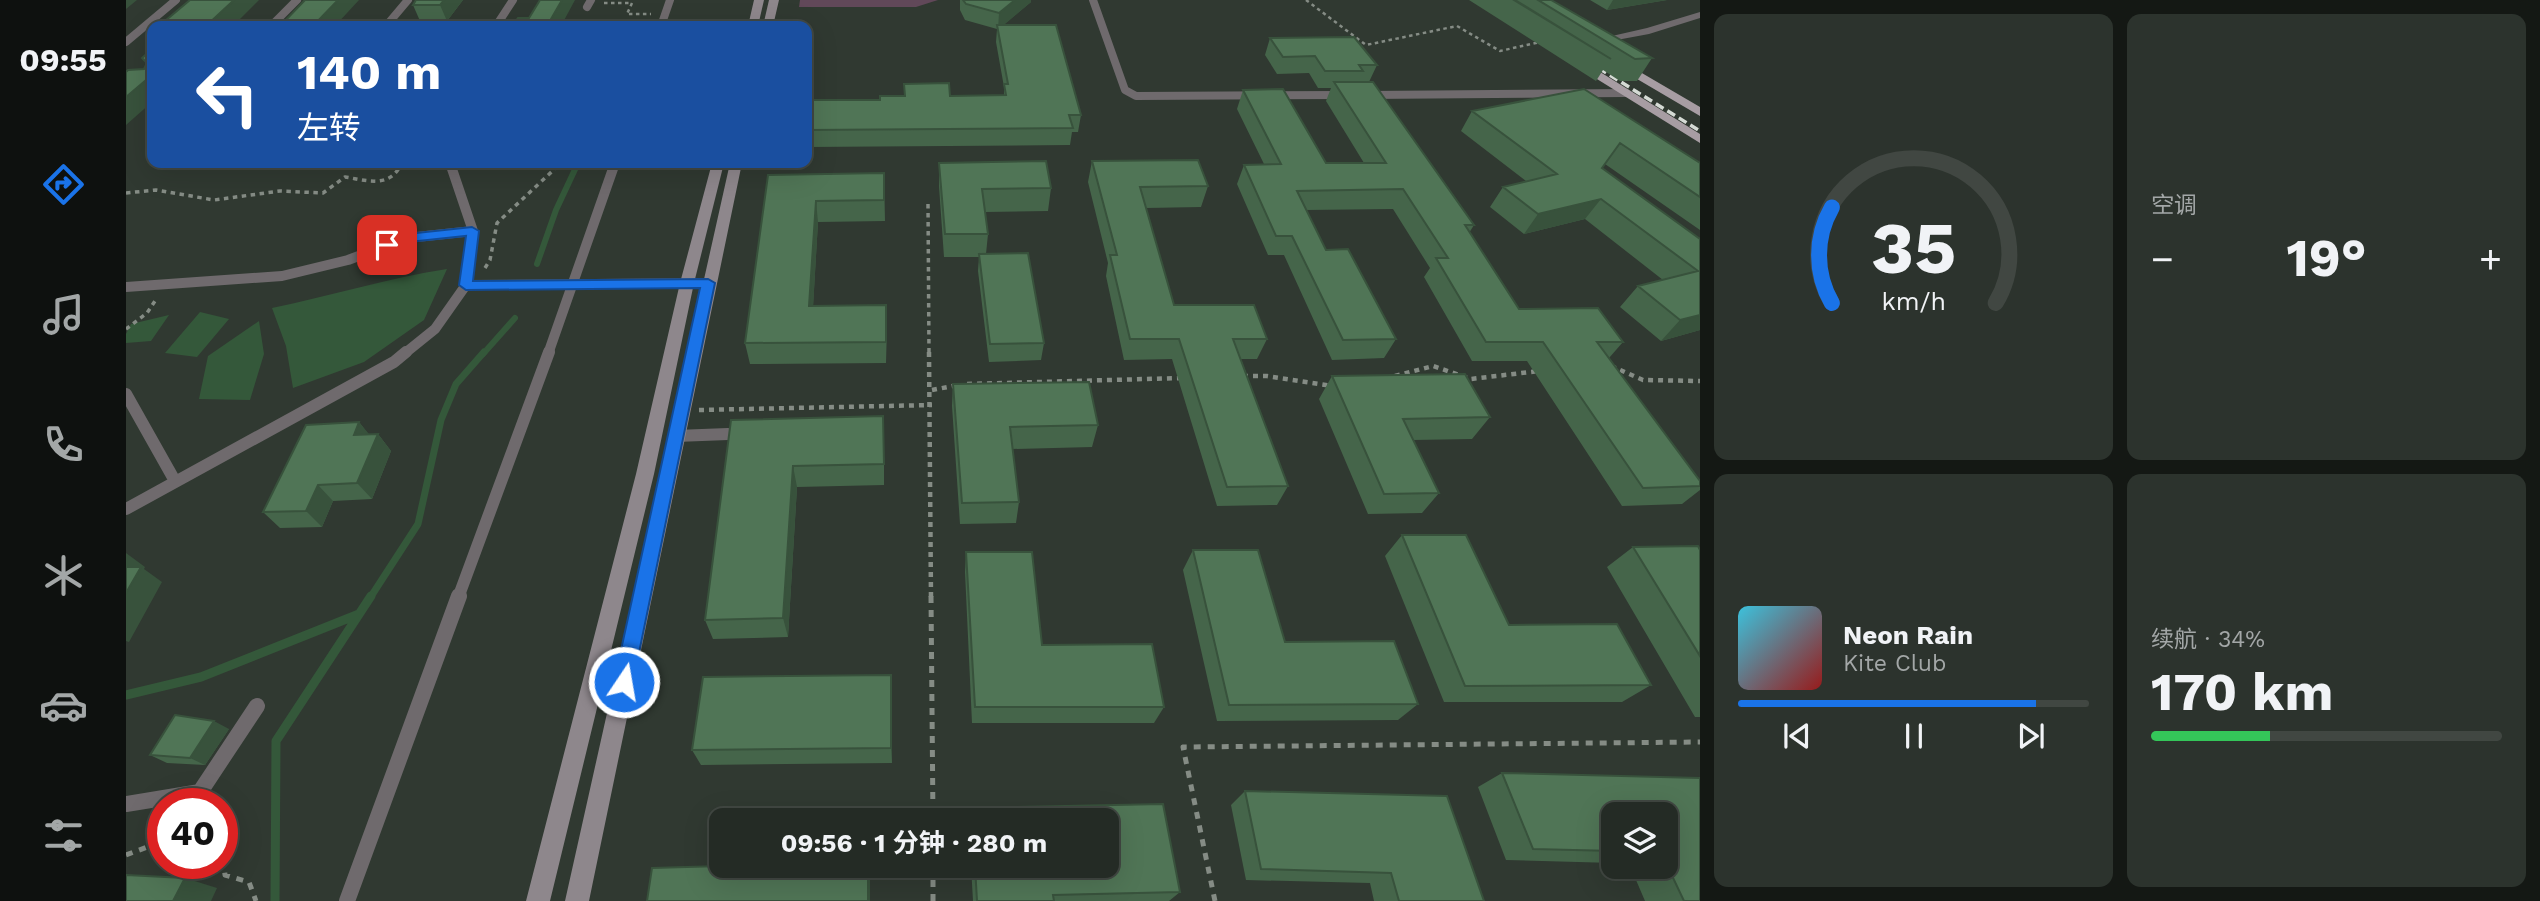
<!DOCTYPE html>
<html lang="zh">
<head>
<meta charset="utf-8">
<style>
  body { margin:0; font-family:"Work Sans","Noto Sans SC",sans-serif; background:#2c332d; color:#f1f3f6; height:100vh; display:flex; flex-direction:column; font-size:26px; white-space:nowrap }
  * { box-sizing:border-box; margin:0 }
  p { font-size:23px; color:#a3a7a7 }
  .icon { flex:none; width:38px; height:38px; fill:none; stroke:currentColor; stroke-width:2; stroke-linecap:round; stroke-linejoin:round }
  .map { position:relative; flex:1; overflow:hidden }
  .side { display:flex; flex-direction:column; gap:14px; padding:14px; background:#141814; width:840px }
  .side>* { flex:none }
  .guide { position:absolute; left:21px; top:21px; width:665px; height:147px; border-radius:14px; box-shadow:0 7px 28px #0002,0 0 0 2px #414742; background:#1a4fa0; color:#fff; overflow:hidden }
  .controls { position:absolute; left:1475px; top:802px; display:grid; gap:14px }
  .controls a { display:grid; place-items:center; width:77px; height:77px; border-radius:14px; background:#242b25; box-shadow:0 7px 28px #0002,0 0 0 2px #414742; font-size:35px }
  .speed { position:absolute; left:21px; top:788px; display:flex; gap:14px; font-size:35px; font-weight:700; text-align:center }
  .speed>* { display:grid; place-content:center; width:91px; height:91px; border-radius:50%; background:#242b25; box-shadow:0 7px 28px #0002,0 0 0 2px #414742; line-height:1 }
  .speed .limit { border:10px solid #d22; background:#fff; color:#111 }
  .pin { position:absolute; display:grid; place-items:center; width:60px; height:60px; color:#fff; margin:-30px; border-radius:14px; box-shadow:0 4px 10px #0006 }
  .me { position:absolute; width:77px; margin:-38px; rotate:12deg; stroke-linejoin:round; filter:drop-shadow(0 0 5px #0008) }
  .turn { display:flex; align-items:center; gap:24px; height:147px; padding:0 35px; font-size:32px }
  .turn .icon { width:91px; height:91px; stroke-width:2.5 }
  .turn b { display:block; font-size:49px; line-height:60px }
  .big { font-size:52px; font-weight:700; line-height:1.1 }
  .side .widget { flex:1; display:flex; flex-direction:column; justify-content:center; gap:10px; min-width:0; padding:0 24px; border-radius:14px; background:#2c332d }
  .side .dial { align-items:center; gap:0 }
  .dial svg { height:182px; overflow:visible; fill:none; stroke:#414742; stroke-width:7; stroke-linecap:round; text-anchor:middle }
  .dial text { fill:#f1f3f6; stroke:none }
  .song { display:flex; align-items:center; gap:21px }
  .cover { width:84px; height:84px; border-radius:10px; background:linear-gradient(135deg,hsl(190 70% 55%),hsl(0 70% 35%)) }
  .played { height:7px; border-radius:4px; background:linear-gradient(90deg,#1a73e8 85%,#414742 85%) }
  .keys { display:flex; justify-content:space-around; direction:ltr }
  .heat { display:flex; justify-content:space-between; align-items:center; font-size:38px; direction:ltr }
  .charge { height:10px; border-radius:5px; background:linear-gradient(90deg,#34c759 34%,#414742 0) }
  .side .tiles { flex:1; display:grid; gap:14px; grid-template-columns:repeat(2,1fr) }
  .trip { position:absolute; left:583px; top:808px; width:410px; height:70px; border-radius:14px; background:#242b25; box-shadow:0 7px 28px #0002,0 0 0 2px #414742; font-weight:700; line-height:70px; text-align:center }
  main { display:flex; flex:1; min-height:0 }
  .tab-bar { display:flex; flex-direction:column; width:126px; justify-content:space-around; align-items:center; background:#0e110f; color:#a3a7a7 }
  .tab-bar .icon { width:49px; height:49px }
  .tab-bar .current { color:#1a73e8 }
  .tab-bar b { font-size:32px; color:#f1f3f6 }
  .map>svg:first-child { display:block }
</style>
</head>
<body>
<main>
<nav class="tab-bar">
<b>09:55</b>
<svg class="icon current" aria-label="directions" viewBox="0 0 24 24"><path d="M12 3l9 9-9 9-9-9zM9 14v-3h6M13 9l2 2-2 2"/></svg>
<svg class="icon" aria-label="music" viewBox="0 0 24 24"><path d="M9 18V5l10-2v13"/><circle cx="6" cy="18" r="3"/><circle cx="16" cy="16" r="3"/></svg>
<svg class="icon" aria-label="phone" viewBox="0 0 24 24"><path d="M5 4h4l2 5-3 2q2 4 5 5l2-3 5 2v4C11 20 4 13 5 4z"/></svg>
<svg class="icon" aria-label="climate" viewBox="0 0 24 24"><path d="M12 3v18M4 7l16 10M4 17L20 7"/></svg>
<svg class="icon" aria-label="car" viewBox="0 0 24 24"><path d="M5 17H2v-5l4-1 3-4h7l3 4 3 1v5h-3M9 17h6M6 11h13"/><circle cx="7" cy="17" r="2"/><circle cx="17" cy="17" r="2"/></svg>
<svg class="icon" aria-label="filters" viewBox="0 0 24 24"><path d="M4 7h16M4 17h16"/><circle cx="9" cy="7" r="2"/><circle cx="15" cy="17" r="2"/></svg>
</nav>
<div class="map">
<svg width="1574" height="901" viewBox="0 0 1574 901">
  <rect width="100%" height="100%" fill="#303931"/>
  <path fill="#614859" d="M 674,0 L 812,0 L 790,7 L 673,7 Z"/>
  <path fill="#34583a" d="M 321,269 L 298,320 L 238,362 L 167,388 L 160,346 L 146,308 C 205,296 261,278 321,269 Z
    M 74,312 L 103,319 L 71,357 L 39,353 Z
    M 43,315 L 25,341 L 0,343 L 0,334 L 5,324 Z
    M 133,321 L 138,354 L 124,400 L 73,399 L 82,356 Z"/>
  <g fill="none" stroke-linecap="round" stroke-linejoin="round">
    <path stroke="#34583a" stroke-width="6" d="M 411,264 L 430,210 L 452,163
      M 357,354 L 389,318"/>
    <path stroke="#34583a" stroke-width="7" d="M 244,598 L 292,524 L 315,420 L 330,384 L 358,352"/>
    <path stroke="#34583a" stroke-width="9" d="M 0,695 L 75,677 L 233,614
      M 149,901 L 150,741 L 245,596"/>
    <path stroke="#858c85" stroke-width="2.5" stroke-dasharray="3.5 3.5" stroke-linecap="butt" d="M 1180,0 L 1240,45 L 1331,26 L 1374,51 L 1414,42
      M 478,3 L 506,3 L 501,14 L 525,14
      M 431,22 L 444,23"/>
    <path stroke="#858c85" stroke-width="3.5" stroke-dasharray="4.5 4.5" stroke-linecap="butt" d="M 0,193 L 30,190 L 88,200 L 154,191 L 197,193 L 219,177 C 239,180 261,188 273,168 L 271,163
      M 802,204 L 803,354
      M 359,268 L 364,260 L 371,223 L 435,163
      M 0,329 L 21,313 L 29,301"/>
    <path stroke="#858c85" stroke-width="4.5" stroke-dasharray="5 5" stroke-linecap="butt" d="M 803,352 L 805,598
      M 1485,366 L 1517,380 L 1574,381
      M 1117,376 L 1141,376 L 1206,386
      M 1269,376 L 1307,366 L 1345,379 L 1413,371
      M 841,384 L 1056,378
      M 806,390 L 832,385
      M 573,410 L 806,405"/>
    <path stroke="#858c85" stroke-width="5" stroke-dasharray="7 7" stroke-linecap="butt" d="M 805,596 L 807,821
      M 96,845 L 99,875 L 123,882 L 130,901
      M 0,855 L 37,841
      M 807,866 L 807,901
      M 1089,901 L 1057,747 L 1574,742"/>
    <path stroke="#6f6a6d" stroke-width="8" d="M 967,0 L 999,90 L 1010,96 L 1216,95
      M 461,7 L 465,0
      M 145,26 L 171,0
      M 260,26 L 282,0
      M 370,26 L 387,0
      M 535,26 L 544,0
      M 0,42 L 50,0
      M 1242,95 L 1500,93"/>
    <path stroke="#6f6a6d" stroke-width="10" d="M 324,163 L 347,231 L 340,285 L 582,283
      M 0,287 L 156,276 L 222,260 L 281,238 L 347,231
      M 278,354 L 309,329 L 340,285
      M 422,354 L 489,163"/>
    <path stroke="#6f6a6d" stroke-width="12" d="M 0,394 L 49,481
      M 550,436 L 602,434
      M 0,509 L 268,362 L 280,352
      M 332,598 L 423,352"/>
    <path stroke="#6f6a6d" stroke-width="16" d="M 0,804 L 74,792 L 131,706
      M 221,901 L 333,596"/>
    <path fill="#6f6a6d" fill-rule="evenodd" d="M 1574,12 L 1574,18 L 1523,34 L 1469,44 L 1464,41 L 1521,28 Z"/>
    <path fill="#8e878c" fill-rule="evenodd" d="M 628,0 L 638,0 L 632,26 L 622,26 Z
      M 643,0 L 653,0 L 647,26 L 637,26 Z
      M 586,163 L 598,163 L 568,283 L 528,474 L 424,901 L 400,901 L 510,474 L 554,283 Z
      M 604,163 L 616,163 L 463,901 L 439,901 Z"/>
    <path fill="#a79da3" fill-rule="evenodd" d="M 1450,62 L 1458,62 L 1574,134 L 1574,143 L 1450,66 Z
      M 1489,62 L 1497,62 L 1574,107 L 1574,116 L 1489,66 Z"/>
    <path stroke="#d5dbd5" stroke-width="3.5" stroke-dasharray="9 4.5" stroke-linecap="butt" d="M 1461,61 L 1574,131"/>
  </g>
  <path fill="#45654a" d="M 337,0 L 321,21 L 294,21 L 287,5 Z
    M 834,0 L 905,0 L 905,2 L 877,25 L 955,115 L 952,132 L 946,132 L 944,145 L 681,147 L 681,88 L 687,100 L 754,100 L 824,96 L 878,95 L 878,87 L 870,42 L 871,29 L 839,20 L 834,10 Z
    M 1343,0 L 1425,0 L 1526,58 L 1511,81 L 1494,81 L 1477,70 L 1470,81 Z
    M 1464,0 L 1541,0 L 1481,10 Z
    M 1144,38 L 1251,65 L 1243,82 L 1348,225 L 1343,233 L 1393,309 L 1497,342 L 1483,358 L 1574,481 L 1574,490 L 1556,504 L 1496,506 L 1401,361 L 1346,361 L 1298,277 L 1304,268 L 1267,209 L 1180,210 L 1200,250 L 1270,339 L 1258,358 L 1206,360 L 1158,255 L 1142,255 L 1111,184 L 1118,165 L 1138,164 L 1111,109 L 1117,90 L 1200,163 L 1238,163 L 1200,101 L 1205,88 L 1192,88 L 1183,73 L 1151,74 L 1139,55 Z
    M 1458,89 L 1574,163 L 1574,230 L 1479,164 L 1476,168 L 1574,239 L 1574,330 L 1535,341 L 1494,307 L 1512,286 L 1537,280 L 1459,219 L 1398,234 L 1364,207 L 1377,187 L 1400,181 L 1335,131 L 1346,111 Z
    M 966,161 L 1082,186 L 1075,207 L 1020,208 L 1048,305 L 1141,339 L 1131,359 L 1115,359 L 1162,486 L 1151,505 L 1091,506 L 1046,359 L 998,360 L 980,276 L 982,263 L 962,182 Z
    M 388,163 L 414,163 L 413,166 L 389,166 Z
    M 813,163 L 925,188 L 922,211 L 859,212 L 862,234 L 860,254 L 918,343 L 915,360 L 863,362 L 852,271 L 853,257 L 818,257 L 813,186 Z
    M 758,173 L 759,221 L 692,222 L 687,306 L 761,326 L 760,363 L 624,364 L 619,343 L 642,175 Z
    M 1206,376 L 1364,417 L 1346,439 L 1287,440 L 1313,493 L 1296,513 L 1242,514 L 1193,399 Z
    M 827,384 L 972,425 L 966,447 L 886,449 L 893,502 L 890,523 L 834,524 L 826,406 Z
    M 605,420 L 758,438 L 758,485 L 671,487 L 662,637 L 587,639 L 579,620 Z
    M 233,422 L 243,435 L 252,434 L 265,451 L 246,499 L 207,501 L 196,527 L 154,528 L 137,512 Z
    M 1276,535 L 1383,625 L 1525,685 L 1496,702 L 1318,702 L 1259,556 Z
    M 1507,547 L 1574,550 L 1574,717 L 1569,717 L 1481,567 Z
    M 1067,550 L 1159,642 L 1292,704 L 1272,720 L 1091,721 L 1057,570 Z
    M 840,552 L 916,645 L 1038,707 L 1028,723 L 846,723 L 839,572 Z
    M 766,692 L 766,763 L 575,765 L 566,750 Z
    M 103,729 L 79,765 L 41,763 L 24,755 Z
    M 1376,773 L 1574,778 L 1574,901 L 1519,901 L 1504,866 L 1540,866 L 1540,814 L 1488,814 L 1488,863 L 1380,860 L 1352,787 Z
    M 1119,791 L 1358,901 L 1248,901 L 1244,883 L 1120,880 L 1105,805 Z
    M 1037,804 L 1054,892 L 1043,901 L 847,901 L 845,866 L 980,866 L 980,821 L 843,821 L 845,808 Z"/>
  <path fill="#38523c" d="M 0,0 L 11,0 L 0,9 Z
    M 108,0 L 133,0 L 107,26 L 80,26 Z
    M 212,0 L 233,0 L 209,26 L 187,26 Z
    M 318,0 L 337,0 L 321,21 L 314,5 Z
    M 436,0 L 449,0 L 435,26 L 421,26 Z
    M 889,0 L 905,0 L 905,2 L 872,30 L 873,13 Z
    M 1487,0 L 1541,0 L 1481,10 Z
    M 26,75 L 26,102 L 0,125 L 0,97 Z
    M 1475,199 L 1459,219 L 1398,234 L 1412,214 Z
    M 690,201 L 692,222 L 686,326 L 683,306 Z
    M 1574,315 L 1574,330 L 1535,341 L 1554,320 Z
    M 233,422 L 247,439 L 228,435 Z
    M 252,434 L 265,451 L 246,499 L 231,483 Z
    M 667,466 L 671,487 L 662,637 L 657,618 Z
    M 192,485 L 207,501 L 196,527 L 180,511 Z
    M 0,553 L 19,567 L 18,569 L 36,582 L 3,642 L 0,641 Z
    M 765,675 L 766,692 L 766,763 L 765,748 Z
    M 88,721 L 103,729 L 79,765 L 64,758 Z
    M 742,866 L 743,866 L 744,872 L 744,901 L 742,901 Z
    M 59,878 L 91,888 L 85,901 L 47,901 Z"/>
  <path fill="#507556" stroke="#38523c" stroke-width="2" d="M 64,0 L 108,0 L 80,26 L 33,26 Z
    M 179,0 L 212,0 L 187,26 L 154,26 Z
    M 290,0 L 318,0 L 314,5 L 287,5 Z
    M 414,0 L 436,0 L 421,26 L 386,26 L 392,18 L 403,18 Z
    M 837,0 L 889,0 L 873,13 L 840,4 Z
    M 1388,0 L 1389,0 L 1485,59 Z
    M 1412,0 L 1425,0 L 1526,58 L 1509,59 Z
    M 871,25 L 930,25 L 955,115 L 943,115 L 947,128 L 681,130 L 681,88 L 686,88 L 684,100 L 754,100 L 754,96 L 779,96 L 778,84 L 823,83 L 824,96 L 880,95 L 878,84 L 882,84 Z
    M 1228,37 L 1251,65 L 1233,65 L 1237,71 L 1199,71 L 1189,56 L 1157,57 L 1144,38 Z
    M 26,49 L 26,75 L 0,97 L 0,72 L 2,70 L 18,69 L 21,63 L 16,58 Z
    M 1208,82 L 1247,82 L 1348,225 L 1339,225 L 1393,309 L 1472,308 L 1497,342 L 1471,342 L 1574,481 L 1574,486 L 1517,488 L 1417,342 L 1360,342 L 1310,258 L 1322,258 L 1277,189 L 1171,191 L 1200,250 L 1222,249 L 1270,339 L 1217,340 L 1166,236 L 1150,236 L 1118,165 L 1155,164 L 1117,90 L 1157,89 L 1200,163 L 1260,163 Z
    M 1458,89 L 1574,163 L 1574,197 L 1494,143 L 1476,168 L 1574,239 L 1574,315 L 1554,320 L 1512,286 L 1572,271 L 1475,199 L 1412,214 L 1377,187 L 1431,174 L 1346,111 Z
    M 1072,160 L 1082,186 L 1014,187 L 1048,305 L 1128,305 L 1141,339 L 1107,339 L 1162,486 L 1101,487 L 1053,339 L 1004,339 L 984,255 L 991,255 L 966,161 Z
    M 920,161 L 925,188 L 856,189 L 862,234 L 819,234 L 813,163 Z
    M 758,173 L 758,200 L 690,201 L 683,306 L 760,305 L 760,342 L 619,343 L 642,175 Z
    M 902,253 L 918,343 L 864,344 L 853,254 Z
    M 1339,374 L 1364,417 L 1277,419 L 1313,493 L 1258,494 L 1206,376 Z
    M 963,382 L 972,425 L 884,427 L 893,502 L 836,503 L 827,384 Z
    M 757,416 L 758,464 L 667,466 L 657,618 L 579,620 L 605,420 Z
    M 233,422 L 228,435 L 252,434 L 231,483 L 192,485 L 180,511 L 137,512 L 180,425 Z
    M 1276,535 L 1340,535 L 1383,625 L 1491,624 L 1525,685 L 1339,686 Z
    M 1572,546 L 1574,550 L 1574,656 L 1507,547 Z
    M 1067,550 L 1132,550 L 1159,642 L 1268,641 L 1292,704 L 1103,705 Z
    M 840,552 L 906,552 L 916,645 L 1026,644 L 1038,707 L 849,707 Z
    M 0,567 L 15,567 L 0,593 Z
    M 765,675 L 765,748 L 566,750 L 577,677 Z
    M 49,715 L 88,721 L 64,758 L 24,755 Z
    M 1376,773 L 1574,778 L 1574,901 L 1558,901 L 1540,863 L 1540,814 L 1488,814 L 1488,851 L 1407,849 Z
    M 1119,791 L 1321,796 L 1358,901 L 1273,901 L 1265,873 L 1135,869 Z
    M 1037,804 L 1054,892 L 927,895 L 928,901 L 851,901 L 849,866 L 980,866 L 980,821 L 846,821 L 845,808 Z
    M 595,866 L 742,866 L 742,901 L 521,901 L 526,868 Z
    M 0,875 L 59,878 L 47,901 L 0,901 Z"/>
  <path fill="#1a73e8" stroke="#114b97" stroke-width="2" d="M 346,227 L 353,231 L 347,281 L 582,279 L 589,283 L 507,682 L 505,689 L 498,691 L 491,689 L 488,682 L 574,288 L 340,290 L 333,285 L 340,236 L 283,242 L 261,249 L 255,245 L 281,234 Z"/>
</svg>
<div class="controls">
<a><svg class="icon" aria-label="layers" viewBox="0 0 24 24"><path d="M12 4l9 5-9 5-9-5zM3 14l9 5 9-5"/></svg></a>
</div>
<div class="speed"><div class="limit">40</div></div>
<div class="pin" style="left:261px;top:245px;background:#d93025"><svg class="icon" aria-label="arrive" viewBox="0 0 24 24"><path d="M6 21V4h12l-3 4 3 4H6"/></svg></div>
<svg class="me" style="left:498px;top:682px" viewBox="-20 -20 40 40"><circle r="17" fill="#1a73e8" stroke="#fff" stroke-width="3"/><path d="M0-11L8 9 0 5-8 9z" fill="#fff"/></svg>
<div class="trip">09:56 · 1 分钟 · 280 m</div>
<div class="guide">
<div class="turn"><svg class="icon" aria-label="left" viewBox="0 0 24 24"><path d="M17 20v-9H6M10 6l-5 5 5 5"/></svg><div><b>140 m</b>左转</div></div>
</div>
</div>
<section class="side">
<div class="tiles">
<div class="widget dial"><svg viewBox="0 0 100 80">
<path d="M14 69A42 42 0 1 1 86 69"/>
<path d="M14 69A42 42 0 0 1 14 27" stroke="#1a73e8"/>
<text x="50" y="56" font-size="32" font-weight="700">35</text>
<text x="50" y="72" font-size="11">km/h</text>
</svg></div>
<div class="widget"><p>空调</p>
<div class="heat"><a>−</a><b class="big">19°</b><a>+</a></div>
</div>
<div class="widget">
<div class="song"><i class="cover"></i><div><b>Neon Rain</b><p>Kite Club</p></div></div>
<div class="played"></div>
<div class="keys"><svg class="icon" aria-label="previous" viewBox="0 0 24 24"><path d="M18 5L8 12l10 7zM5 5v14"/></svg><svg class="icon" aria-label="pause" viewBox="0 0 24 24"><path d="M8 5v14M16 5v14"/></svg><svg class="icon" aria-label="next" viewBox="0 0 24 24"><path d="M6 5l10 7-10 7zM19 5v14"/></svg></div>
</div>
<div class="widget"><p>续航 · 34%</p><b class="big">170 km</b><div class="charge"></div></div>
</div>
</section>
</main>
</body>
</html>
